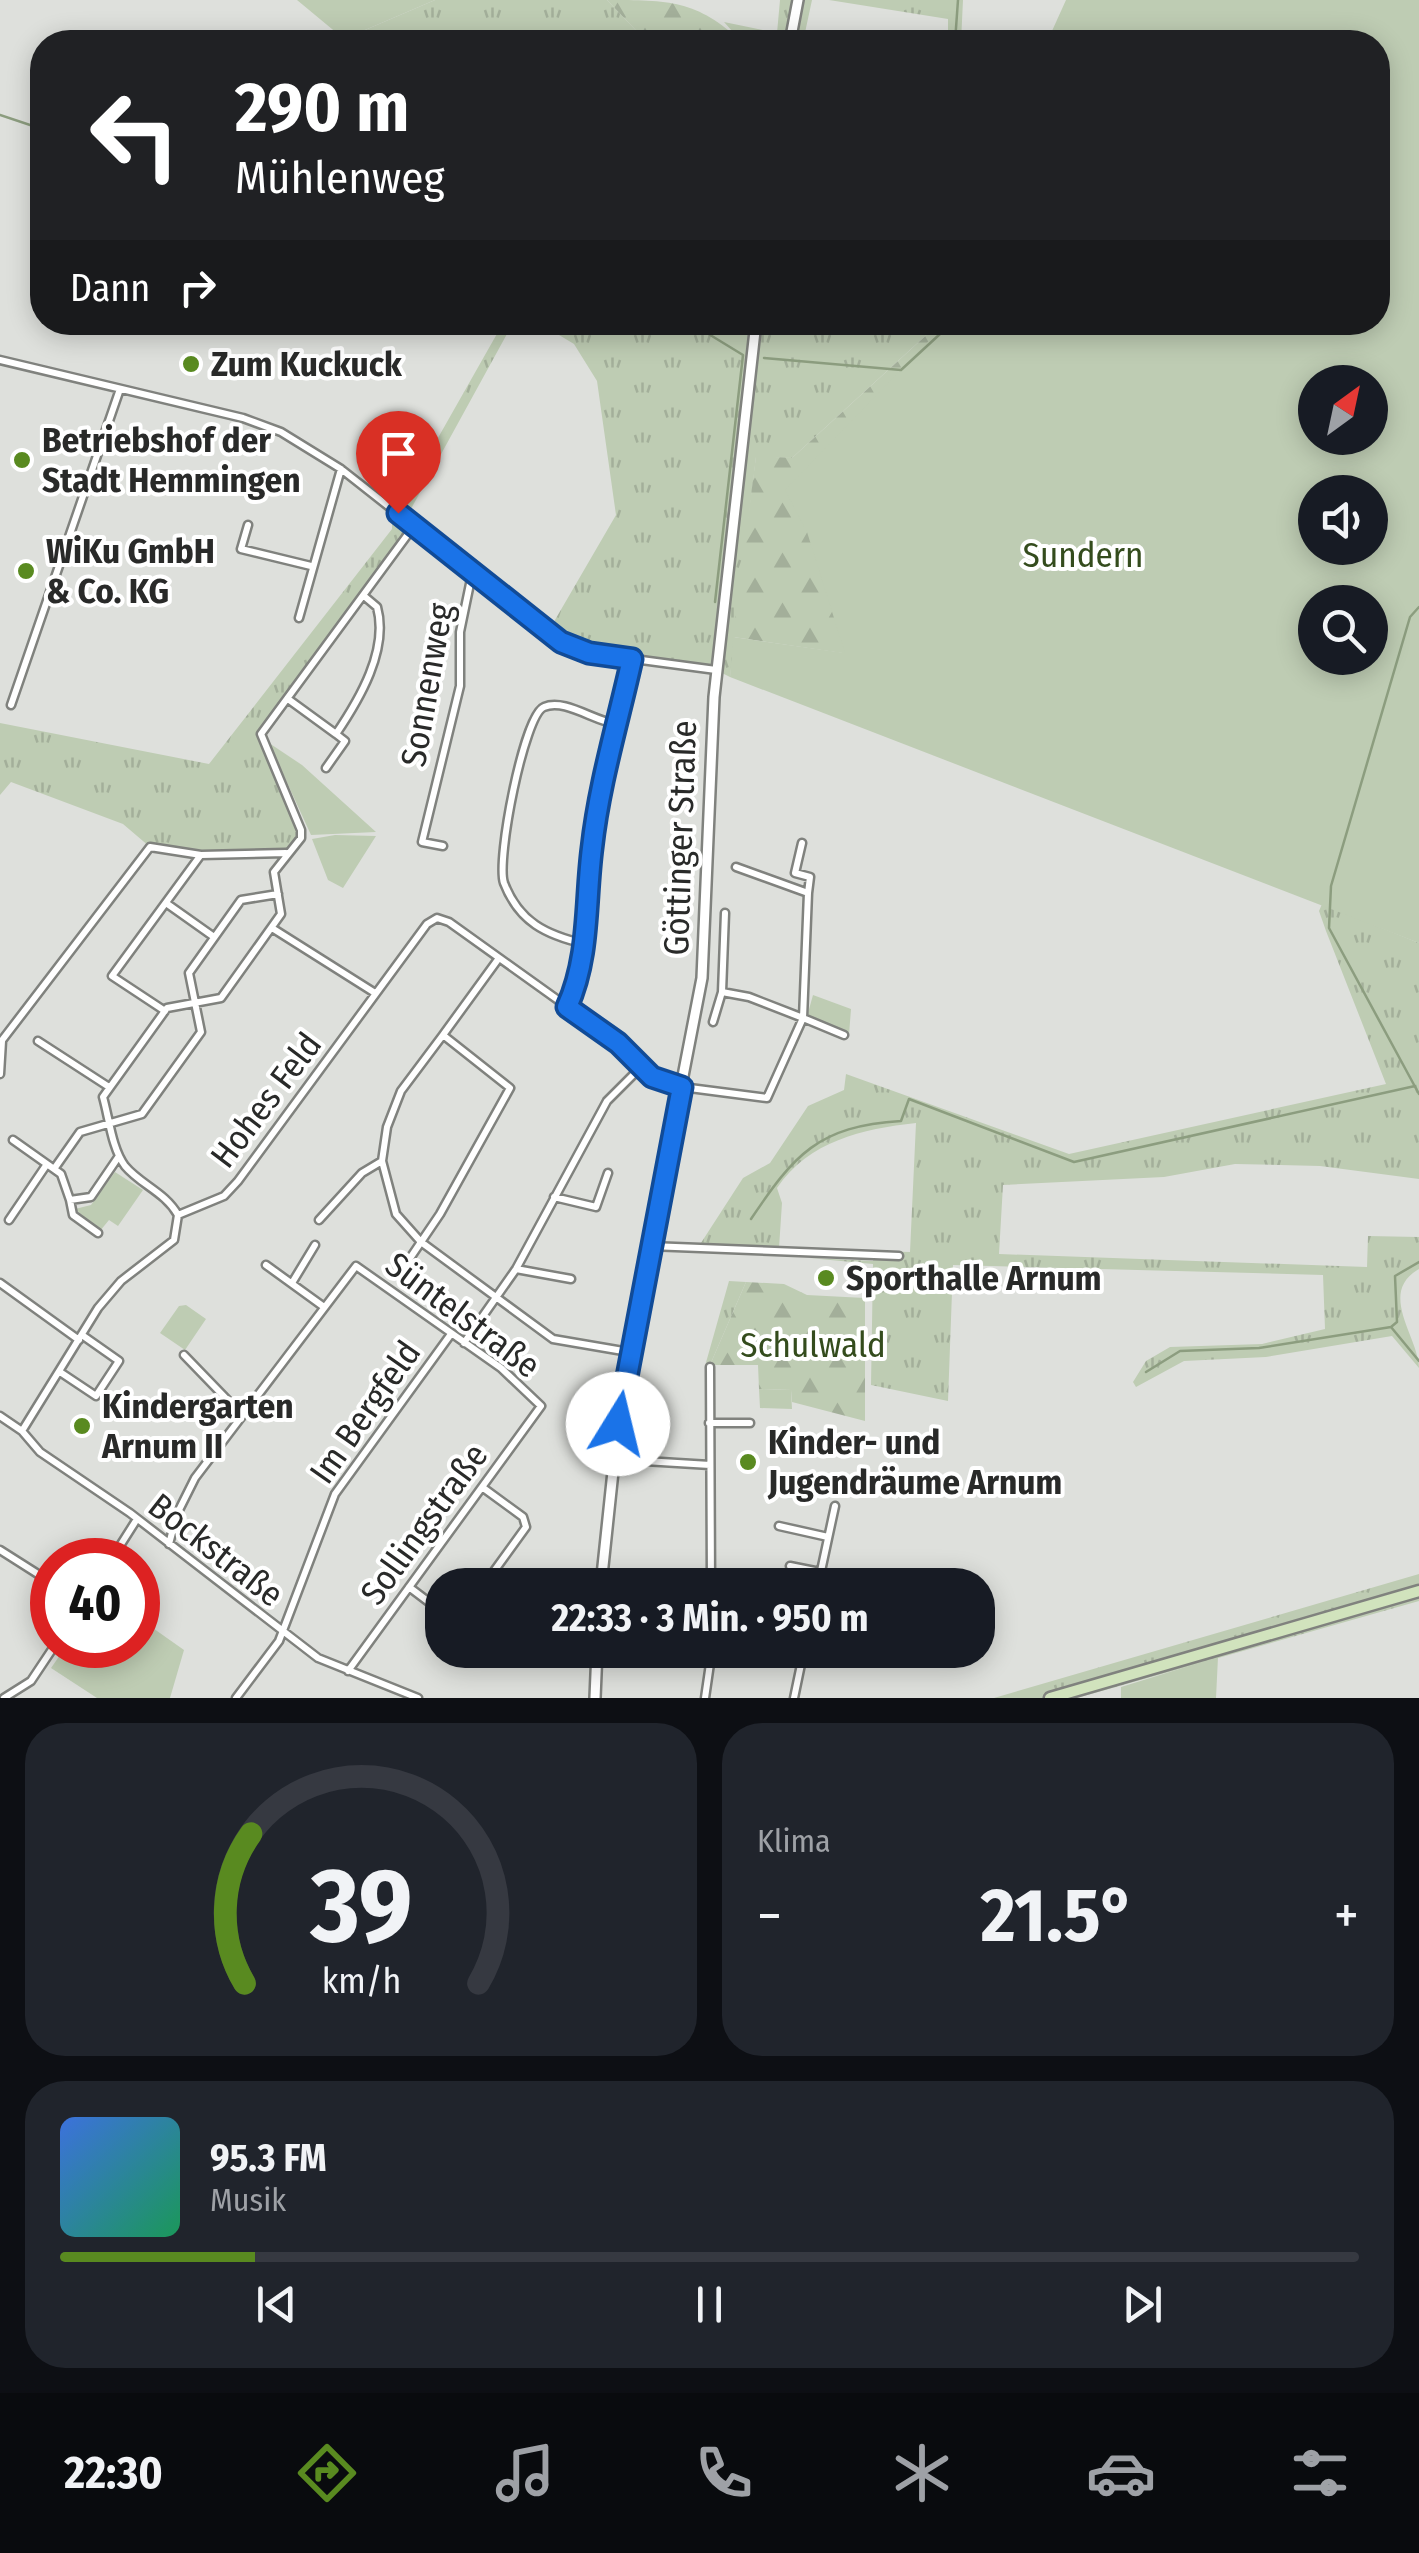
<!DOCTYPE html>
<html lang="de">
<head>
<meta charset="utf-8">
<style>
  body { margin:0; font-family:"Fira Sans Condensed",sans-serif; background:#20242c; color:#f1f3f6; height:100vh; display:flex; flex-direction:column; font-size:38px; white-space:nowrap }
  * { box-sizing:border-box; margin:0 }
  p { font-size:32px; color:#9ea1a6 }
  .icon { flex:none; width:55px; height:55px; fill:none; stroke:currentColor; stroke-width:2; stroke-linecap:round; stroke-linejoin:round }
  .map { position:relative; height:1698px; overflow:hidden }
  .sheet { display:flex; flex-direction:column; gap:25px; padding:25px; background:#0d0f14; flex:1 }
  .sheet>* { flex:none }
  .top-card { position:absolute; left:30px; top:30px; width:1360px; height:305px; border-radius:40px; box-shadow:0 5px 25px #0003; background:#202124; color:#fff; overflow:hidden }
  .needle { width:65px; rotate:33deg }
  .tools { position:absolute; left:1298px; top:365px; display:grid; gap:20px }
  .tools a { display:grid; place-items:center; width:90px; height:90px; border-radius:50%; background:#171b24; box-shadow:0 5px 25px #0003; font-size:50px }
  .speed { position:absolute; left:30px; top:1538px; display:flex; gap:20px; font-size:50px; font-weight:700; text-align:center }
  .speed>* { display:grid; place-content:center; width:130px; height:130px; border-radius:50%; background:#171b24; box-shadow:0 5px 25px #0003; line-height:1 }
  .speed .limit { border:15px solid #d22; background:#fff; color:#111 }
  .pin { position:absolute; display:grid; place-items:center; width:85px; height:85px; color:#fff; margin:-102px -42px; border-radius:50% 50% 50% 0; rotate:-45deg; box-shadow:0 0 10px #0007 }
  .pin .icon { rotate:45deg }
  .me { position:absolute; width:110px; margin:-55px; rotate:9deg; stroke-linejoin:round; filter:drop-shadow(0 0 8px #0008) }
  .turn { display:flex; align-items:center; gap:35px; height:210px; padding:0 40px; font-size:45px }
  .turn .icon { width:130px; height:130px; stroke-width:2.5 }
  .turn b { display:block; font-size:70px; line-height:85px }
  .then { display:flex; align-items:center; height:95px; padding:0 40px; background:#0003; gap:20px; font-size:38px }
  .big { font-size:75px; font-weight:700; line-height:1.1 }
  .sheet .card { flex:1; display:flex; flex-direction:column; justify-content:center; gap:15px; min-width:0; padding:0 35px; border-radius:40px; background:#20242c }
  .sheet .dial { align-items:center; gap:0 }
  .dial svg { height:260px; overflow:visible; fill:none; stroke:#363941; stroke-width:7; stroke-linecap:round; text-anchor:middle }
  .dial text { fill:#f1f3f6; stroke:none }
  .song { display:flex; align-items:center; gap:30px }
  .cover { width:120px; height:120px; border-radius:15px; background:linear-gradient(135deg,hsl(220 70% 55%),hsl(150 70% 35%)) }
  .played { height:10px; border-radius:5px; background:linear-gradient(90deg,#598a20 15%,#363941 15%) }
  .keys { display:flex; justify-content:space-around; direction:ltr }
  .heat { display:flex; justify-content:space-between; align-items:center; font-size:55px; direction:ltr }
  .sheet .tiles { flex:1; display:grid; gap:25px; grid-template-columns:1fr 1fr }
  .card:last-child { grid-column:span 2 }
  .trip { position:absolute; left:425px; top:1568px; width:570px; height:100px; border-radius:40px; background:#171b24; box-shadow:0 5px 25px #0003; font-weight:700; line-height:100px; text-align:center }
  .tabs { display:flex; height:160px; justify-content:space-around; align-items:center; background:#090b0e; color:#9ea1a6 }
  .tabs .icon { width:70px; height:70px }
  .tabs .selected { color:#598a20 }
  .tabs b { font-size:45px; color:#f1f3f6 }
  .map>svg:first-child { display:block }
</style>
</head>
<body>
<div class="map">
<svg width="1419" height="1698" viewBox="0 0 1419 1698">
  <defs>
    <pattern id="grass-tufts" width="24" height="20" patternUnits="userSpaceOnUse" patternTransform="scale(2.5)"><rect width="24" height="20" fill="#beccb3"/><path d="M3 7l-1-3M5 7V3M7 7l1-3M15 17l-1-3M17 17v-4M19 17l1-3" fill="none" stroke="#a3af9a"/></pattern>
    <pattern id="forest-firs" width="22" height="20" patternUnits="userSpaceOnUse" patternTransform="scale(2.5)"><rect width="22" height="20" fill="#beccb3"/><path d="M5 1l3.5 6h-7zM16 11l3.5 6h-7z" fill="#a3af9a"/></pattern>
  </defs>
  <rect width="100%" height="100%" fill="#dee0dc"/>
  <path fill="url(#grass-tufts)" d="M 435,0 L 607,0 L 647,42 L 349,42 L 344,39 Z
    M 780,0 L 812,0 L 803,42 L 742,42 L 724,22 L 777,33 Z
    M 829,0 L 963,0 L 961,42 L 948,42 L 948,19 Z
    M 893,322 L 934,328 L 792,458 L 756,457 L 730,677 L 716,670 L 589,653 L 548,632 L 616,515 L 597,381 L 574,344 L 539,323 Z
    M 483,323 L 513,323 L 406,518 L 414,526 L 261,734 L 301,838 L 287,853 L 201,855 L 150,847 L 123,824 L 11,782 L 0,795 L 0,723 L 209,764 L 392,529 L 392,519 L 498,332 Z
    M 1322,904 L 1419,943 L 1419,1179 L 1320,1166 L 1235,1164 L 1164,1177 L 1003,1185 L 999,1254 L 1367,1267 L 1368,1236 L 1419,1237 L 1419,1269 C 1377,1293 1419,1337 1419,1368 L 1392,1336 L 1266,1357 L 1184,1361 L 1136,1387 L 1133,1382 L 1146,1361 L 1170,1347 L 1262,1344 L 1325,1329 L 1323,1275 L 953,1265 L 948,1401 L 871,1385 L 873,1264 L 809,1258 L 873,1261 L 874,1251 L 910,1252 L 916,1123 C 862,1129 809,1141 777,1188 L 782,1203 L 779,1248 L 699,1246 L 743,1178 L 770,1163 L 808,1106 L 844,1090 L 846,1074 L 1069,1154 L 1386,1084 L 1326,931 L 1319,911 Z
    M 729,1281 L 746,1282 L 710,1365 L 705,1366 Z
    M 1419,1574 L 1419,1601 L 1077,1698 L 994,1698 Z"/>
  <path fill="url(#forest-firs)" d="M 607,0 C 669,0 697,0 742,42 L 647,42 Z
    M 893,323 L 966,323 L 863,656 L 733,637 L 756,456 L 792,458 L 933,329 Z
    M 746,1282 L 784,1284 L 807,1295 L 865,1298 L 865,1421 L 792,1402 L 791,1390 L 759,1389 L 758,1365 L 710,1365 Z"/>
  <path fill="#beccb3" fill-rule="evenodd" d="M 297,0 L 435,0 L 344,39 Z
    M 1066,0 L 1419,0 L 1419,943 L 730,677 L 733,637 L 845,653 L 807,532 L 785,490 L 946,323 L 1378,322 L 1378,42 L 1047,42 ZM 1370,382 L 1370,438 L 1315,438 L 1315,382 ZM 1315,492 L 1370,492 L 1370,548 L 1315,548 ZM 1370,602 L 1370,658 L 1315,658 L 1315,602 Z
    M 269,743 L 302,765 L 376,832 L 311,835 Z
    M 335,835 L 376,836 L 343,888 L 328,880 L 312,839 Z
    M 813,995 L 851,1009 L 849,1035 L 811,1020 L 808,1013 Z
    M 115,1172 L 143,1190 L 118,1226 L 109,1220 L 100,1231 L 75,1209 L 91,1205 Z
    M 186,1305 L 206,1319 L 185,1350 L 160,1333 L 179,1306 Z
    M 759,1389 L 791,1390 L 792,1409 L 760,1408 Z
    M 138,1610 L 143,1613 L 140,1619 L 184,1650 L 170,1698 L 97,1698 L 51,1668 L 67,1645 L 138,1645 Z
    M 1218,1657 L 1216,1698 L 1121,1698 L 1121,1687 Z"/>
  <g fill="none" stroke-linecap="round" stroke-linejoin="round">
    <path stroke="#8c9d7f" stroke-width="2.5" d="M 955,42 L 958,0
      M 0,115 L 42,129
      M 689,322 L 743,355 L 715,602
      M 764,358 L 901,370 L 953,322
      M 1419,607 L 1410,617 L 1331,886 L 1329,928 L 1419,1094
      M 751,1219 C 794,1155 818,1126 901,1121 L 909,1099 L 1074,1162 L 1415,1086
      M 1391,1327 L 1419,1361
      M 1146,1372 L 1180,1351 L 1259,1348 L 1391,1327 L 1397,1322 L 1395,1276 L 1419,1262"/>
    <g stroke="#80827e" stroke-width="11">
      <path id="minor" d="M 0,360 L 243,418 L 281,432 L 341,469 L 561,642 L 589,653 L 716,670
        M 248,525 L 241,549 L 311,566
        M 299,618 L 341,469
        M 288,699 L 336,734 C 359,700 389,650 377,607 L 364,596
        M 11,705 L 120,389
        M 326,768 L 345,741 L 336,734
        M 802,843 L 795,873 L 810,877 L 808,893
        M 443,846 L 422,842 L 460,686 L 460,632 L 472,574
        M 736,867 L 808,893 L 803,1018 L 844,1035
        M 166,903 L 214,937
        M 272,928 L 375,993
        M 585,944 C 546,935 519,922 504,883 C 496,860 524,715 544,707 C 565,698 595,722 617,724
        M 567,1007 C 590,956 585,902 592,848 C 599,784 618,722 632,659
        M 165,1011 L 112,976 L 200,856
        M 713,1022 L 722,992
        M 443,1035 L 401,1091 L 387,1127 L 382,1161 L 396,1214 L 421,1242 L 553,1339 L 629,1352
        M 38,1041 L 109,1087
        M 0,1043 L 150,847 L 201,855 L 286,853
        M 0,1074 L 2,1041
        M 13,1140 L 61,1174 L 70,1200 L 91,1197 L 119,1156
        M 54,1169 L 80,1132 L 142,1114 L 201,1032 L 189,973 L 241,900 L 278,894
        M 554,1197 L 596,1207 L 608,1173
        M 70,1200 L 73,1215 L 98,1233
        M 178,1215 L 224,1196 L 238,1181 L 427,924 L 437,918 L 449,922 L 618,1043 L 652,1077 L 682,1087 L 767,1098 L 803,1018 L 749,997 L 722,992 L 725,913
        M 178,1215 C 165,1192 141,1185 125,1166 C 112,1149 109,1118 103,1097 L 167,1008 L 221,998 L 281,914 L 274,872 L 301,838 L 301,830 L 261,734 L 414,526
        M 9,1220 L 47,1164
        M 319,1220 L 362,1173 L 382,1161
        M 650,1246 L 899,1256
        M 266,1265 L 324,1307
        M 516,1269 L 571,1279
        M 402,1270 L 440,1214 L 510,1088 L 443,1035 L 499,958
        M 0,1283 L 79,1340
        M 292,1283 L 315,1245
        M 464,1343 L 516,1269 L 607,1101 L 641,1067
        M 184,1355 L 242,1415
        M 710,1367 L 711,1585
        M 60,1372 L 96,1396 L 119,1361 L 82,1335
        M 0,1416 L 22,1431 L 40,1452 L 130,1513 L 318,1658 L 418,1698
        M 709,1423 L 750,1423
        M 22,1431 L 98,1308 L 121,1281 L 174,1240 L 178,1215
        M 612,1459 L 710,1465
        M 482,1487 L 523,1517 L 526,1527 L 484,1585
        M 779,1526 L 828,1537
        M 169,1544 L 177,1514 L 195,1478 L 356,1266 L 501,1368 L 541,1406 L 348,1671
        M 0,1550 L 52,1583
        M 111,1560 L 137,1519
        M 790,1566 L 820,1572
        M 818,1585 L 835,1506
        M 409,1587 L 442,1612
        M 4,1698 L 31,1681 L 55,1645
        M 236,1698 L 279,1641 L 335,1494 L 451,1334
        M 705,1698 L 712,1650
        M 794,1698 L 804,1650"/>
    </g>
    <g stroke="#80827e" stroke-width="14">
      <path id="tertiary" d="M 790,42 L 798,0
        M 601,1585 L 621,1396 L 702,978 L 714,697 L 756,322
        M 595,1698 L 597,1650"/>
    </g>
    <g stroke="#80827e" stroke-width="15">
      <path id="secondary" d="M 1050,1698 L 1419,1591"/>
    </g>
    <use href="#minor" stroke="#fff" stroke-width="6"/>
    <use href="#tertiary" stroke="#fff" stroke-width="9"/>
    <use href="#secondary" stroke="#d1e3bd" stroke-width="10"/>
  </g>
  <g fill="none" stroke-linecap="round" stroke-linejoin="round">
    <g stroke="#114b97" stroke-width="25">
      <path id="route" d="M 398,513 L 561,642 L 589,653 L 632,659 C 618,722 599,784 592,848 C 585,902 590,956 567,1007 L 618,1043 L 652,1077 L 682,1087 L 618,1424"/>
    </g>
    <use href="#route" stroke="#1a73e8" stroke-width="18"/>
  </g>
  <g fill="#598a20" stroke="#fff" stroke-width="4">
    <circle cx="191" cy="364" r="10"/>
    <circle cx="22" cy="460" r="10"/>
    <circle cx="26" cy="571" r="10"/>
    <circle cx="826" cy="1278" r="10"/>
    <circle cx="82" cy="1426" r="10"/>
    <circle cx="748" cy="1462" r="10"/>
  </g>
  <g text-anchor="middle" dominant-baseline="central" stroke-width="8" stroke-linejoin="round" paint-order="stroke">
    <g font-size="35" font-weight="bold" fill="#292a29" stroke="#fff" text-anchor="start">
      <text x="211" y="364">Zum Kuckuck</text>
      <text x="42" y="440">Betriebshof der<tspan x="42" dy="40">Stadt Hemmingen</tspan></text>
      <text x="46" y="551">WiKu GmbH<tspan x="46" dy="40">&amp; Co. KG</tspan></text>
      <text x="846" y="1278">Sporthalle Arnum</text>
      <text x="102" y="1406">Kindergarten<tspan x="102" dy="40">Arnum II</tspan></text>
      <text x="768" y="1442">Kinder- und<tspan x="768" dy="40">Jugendräume Arnum</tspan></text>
    </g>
    <g font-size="35" fill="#344c1d" stroke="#fff">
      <text x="1083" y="555">Sundern</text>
      <text x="813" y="1345">Schulwald</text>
    </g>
    <g font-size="35" fill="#292a29" stroke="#fff">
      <text transform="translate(427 685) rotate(-80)">Sonnenweg</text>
      <text transform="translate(680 838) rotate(-88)">Göttinger Straße</text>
      <text transform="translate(266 1100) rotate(-53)">Hohes Feld</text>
      <text transform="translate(463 1315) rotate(37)">Süntelstraße</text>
      <text transform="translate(365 1412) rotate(-55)">Im Bergfeld</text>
      <text transform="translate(424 1524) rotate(-54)">Sollingstraße</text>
      <text transform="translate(216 1550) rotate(38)">Bockstraße</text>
    </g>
  </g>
</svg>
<div class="tools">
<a><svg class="needle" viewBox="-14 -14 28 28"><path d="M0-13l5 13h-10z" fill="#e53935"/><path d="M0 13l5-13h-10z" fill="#9ea1a6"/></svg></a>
<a><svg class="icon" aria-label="sound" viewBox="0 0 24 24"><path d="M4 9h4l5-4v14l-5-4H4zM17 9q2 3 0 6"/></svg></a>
<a><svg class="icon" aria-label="search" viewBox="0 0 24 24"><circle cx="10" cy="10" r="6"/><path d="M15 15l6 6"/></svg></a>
</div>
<div class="speed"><div class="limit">40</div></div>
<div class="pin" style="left:398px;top:513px;background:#d93025"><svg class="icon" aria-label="arrive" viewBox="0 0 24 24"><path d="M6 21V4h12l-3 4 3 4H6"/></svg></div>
<svg class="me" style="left:618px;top:1424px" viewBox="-20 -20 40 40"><circle r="19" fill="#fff"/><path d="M0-13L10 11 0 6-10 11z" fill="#1a73e8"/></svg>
<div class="trip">22:33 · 3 Min. · 950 m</div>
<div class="top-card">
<div class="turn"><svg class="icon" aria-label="left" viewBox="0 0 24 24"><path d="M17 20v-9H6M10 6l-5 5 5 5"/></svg><div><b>290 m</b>Mühlenweg</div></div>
<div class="then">Dann<svg class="icon" aria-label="right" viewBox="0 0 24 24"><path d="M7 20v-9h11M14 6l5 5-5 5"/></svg></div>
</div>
</div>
<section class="sheet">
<div class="tiles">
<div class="card dial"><svg viewBox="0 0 100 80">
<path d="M14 69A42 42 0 1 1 86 69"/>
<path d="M14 69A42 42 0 0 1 16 23" stroke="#598a20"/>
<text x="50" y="56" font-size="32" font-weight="700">39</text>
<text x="50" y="72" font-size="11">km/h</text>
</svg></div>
<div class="card"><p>Klima</p>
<div class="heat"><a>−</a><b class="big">21.5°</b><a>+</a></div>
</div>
<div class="card">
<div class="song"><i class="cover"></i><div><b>95.3 FM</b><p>Musik</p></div></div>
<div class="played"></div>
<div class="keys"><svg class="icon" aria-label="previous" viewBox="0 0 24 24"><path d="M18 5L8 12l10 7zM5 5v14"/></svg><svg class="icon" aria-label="pause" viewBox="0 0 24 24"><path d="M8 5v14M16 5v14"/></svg><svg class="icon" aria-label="next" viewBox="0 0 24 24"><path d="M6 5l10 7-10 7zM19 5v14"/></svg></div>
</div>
</div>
</section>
<nav class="tabs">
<b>22:30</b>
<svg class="icon selected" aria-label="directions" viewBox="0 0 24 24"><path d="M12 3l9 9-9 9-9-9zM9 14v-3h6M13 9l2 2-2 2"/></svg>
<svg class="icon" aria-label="music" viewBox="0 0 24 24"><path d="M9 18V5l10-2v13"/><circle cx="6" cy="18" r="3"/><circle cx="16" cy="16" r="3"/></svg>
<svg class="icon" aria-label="phone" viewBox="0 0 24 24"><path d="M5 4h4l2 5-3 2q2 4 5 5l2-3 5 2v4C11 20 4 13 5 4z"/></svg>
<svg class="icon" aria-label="climate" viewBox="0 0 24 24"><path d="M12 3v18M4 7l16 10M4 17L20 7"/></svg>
<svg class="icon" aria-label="car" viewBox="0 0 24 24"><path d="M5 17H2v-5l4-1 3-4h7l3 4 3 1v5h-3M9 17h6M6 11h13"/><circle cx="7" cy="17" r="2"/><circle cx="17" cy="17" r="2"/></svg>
<svg class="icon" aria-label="filters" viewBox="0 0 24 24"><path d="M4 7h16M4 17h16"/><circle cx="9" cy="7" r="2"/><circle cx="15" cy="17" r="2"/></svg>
</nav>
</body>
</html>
